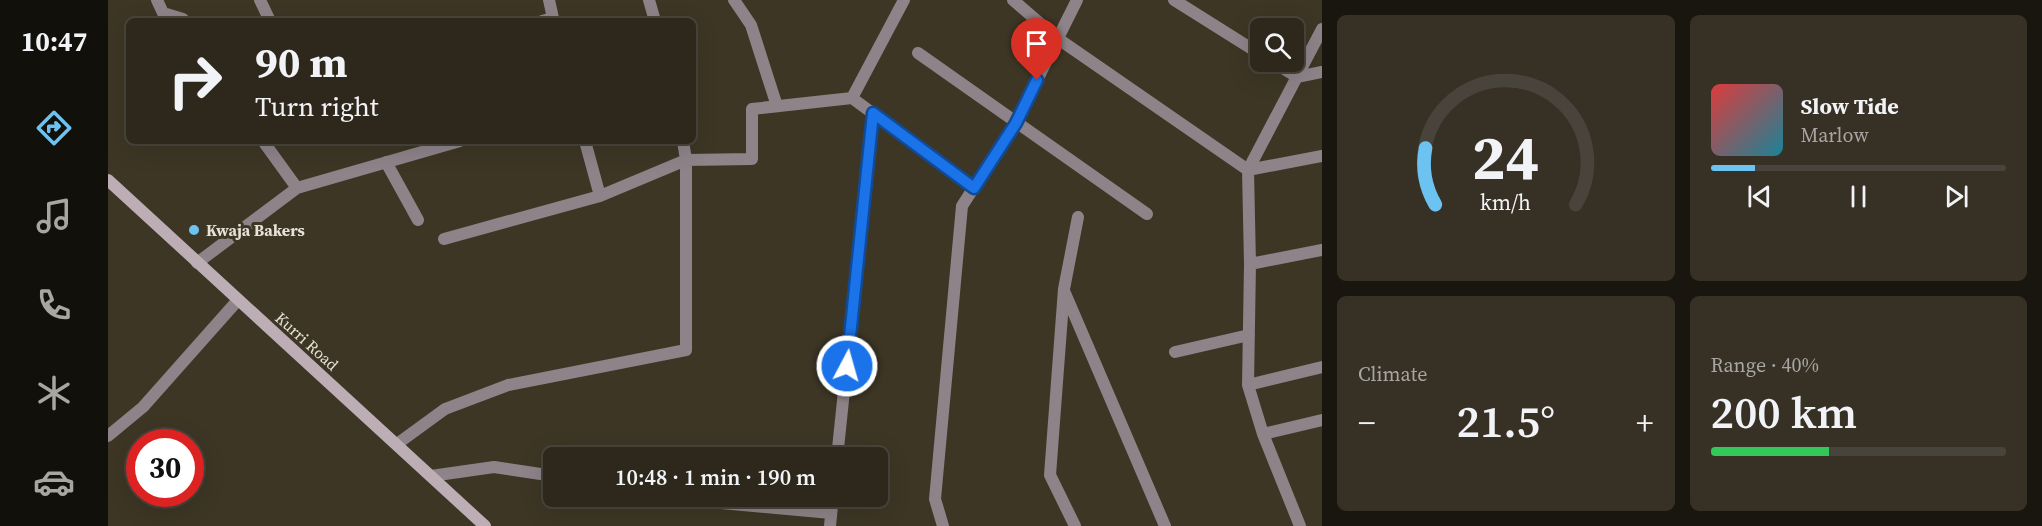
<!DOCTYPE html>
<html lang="en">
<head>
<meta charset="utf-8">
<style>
  body { margin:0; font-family:"Source Serif 4",serif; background:#363025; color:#f1f3f6; height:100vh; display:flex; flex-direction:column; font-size:22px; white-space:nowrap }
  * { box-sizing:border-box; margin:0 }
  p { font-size:20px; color:#a7a6a3 }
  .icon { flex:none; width:33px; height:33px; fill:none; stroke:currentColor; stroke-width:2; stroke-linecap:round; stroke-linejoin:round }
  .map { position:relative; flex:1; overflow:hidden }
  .details { display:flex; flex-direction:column; gap:15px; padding:15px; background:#19160f; width:720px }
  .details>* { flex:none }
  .hud { position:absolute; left:18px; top:18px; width:570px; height:126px; border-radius:9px; box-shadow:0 6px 24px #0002,0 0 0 2px #49443b; background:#2e281c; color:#f1f3f6; overflow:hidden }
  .fabs { position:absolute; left:1142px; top:18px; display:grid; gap:12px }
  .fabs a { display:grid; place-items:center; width:54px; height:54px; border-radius:9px; background:#2e281c; box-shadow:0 6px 24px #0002,0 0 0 2px #49443b; font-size:30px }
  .speed { position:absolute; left:18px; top:429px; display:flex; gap:12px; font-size:30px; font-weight:700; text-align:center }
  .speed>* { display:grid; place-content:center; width:78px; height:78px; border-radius:50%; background:#2e281c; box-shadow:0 6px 24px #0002,0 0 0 2px #49443b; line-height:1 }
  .speed .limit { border:9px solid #d22; background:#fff; color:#111 }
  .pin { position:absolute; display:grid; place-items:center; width:51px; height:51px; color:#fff; margin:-62px -26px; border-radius:50% 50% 50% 0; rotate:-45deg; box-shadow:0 0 6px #0007 }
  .pin .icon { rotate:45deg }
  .me { position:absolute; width:66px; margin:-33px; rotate:6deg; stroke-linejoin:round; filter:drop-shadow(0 0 4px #0008) }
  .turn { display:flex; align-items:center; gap:21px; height:126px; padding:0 30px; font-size:27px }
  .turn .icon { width:78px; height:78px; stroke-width:2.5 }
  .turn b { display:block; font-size:42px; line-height:51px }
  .big { font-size:45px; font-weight:600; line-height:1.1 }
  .details .widget { flex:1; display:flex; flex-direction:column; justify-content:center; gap:9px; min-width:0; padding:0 21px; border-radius:9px; background:#363025 }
  .details .dial { align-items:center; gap:0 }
  .dial svg { height:156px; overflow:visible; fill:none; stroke:#49443b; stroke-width:7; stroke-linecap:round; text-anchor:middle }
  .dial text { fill:#f1f3f6; stroke:none }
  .song { display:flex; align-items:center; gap:18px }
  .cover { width:72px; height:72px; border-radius:9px; background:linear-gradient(135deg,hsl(0 70% 55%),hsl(190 70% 35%)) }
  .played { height:6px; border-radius:3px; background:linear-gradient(90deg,#6cc3f2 15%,#49443b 15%) }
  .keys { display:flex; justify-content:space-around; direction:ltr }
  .heat { display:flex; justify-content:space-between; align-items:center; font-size:33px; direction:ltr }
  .charge { height:9px; border-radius:4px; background:linear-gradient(90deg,#34c759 40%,#49443b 0) }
  .details .tiles { flex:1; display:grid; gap:15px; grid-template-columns:repeat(2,1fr) }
  .trip { position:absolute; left:435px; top:447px; width:345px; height:60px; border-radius:9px; background:#2e281c; box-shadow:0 6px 24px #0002,0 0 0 2px #49443b; font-weight:600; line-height:60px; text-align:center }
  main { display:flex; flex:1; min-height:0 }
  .menu { display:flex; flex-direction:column; width:108px; justify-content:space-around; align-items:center; background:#12100b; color:#a7a6a3 }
  .menu .icon { width:42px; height:42px }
  .menu .on { color:#6cc3f2 }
  .menu b { font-size:27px; color:#f1f3f6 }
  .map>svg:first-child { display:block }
</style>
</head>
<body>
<main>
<nav class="menu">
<b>10:47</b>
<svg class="icon on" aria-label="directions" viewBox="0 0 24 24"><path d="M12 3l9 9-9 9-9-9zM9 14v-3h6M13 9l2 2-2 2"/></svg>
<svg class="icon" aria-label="music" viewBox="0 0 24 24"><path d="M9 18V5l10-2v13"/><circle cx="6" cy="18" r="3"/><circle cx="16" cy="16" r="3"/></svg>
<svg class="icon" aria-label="phone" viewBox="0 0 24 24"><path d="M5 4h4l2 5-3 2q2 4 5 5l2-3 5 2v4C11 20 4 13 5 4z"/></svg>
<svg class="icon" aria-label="climate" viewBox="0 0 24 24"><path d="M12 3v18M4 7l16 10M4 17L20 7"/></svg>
<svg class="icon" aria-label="car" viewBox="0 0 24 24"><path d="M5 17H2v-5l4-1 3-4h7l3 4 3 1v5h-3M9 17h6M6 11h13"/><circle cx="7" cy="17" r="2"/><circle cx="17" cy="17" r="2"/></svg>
</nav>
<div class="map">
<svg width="1214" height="526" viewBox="0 0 1214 526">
  <rect width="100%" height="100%" fill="#3d3625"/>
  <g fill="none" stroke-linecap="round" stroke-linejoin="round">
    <path stroke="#8d8388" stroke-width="12" d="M 49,0 L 55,13 L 75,19 L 76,21
      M 152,0 L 162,21
      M 541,0 L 547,21
      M 626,0 L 643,25 L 669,106
      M 905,0 L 949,38 L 1140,170 L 1214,156
      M 1066,0 L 1152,54
      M 434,21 L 445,18 L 441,0
      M 810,53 L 1039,214
      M 1165,62 L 1189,77 L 1214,72
      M 744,98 L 796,0
      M 155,141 L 189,188
      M 477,141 L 492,196
      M 278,162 L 310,220
      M 336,239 L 492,196 L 578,160 L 644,159 L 644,109 L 744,98 L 866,188
      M 89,263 L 189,188 L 352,141
      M 1142,264 L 1214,250
      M 957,293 L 1057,526
      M 1067,352 L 1141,335
      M 1140,385 L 1142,264 L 1140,170 L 1214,29
      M 1155,434 L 1214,420
      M 0,436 L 35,407 L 130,300
      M 289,444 L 337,409 L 400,385 L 578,350 L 578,160 L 575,141
      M 729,458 L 765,113
      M 323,476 L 386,467 L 446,476
      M 594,496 L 602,502 L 723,513
      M 722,526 L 725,496
      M 835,526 L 827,499 L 854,206 L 908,122 L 969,0
      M 967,526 L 942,475 L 956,289 L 970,217
      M 1192,526 L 1155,434 L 1140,385 L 1214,367"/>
    <path stroke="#bdaeb6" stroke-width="12" d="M 0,180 L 377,526"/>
  </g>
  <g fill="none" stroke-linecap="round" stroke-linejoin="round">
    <g stroke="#114b97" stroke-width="15">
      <path id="route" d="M 739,366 L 765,113 L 866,188 L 908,123 L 929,80"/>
    </g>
    <use href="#route" stroke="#1a73e8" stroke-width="10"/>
  </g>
  <circle fill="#6cc3f2" stroke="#3d3625" stroke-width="2" cx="86" cy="230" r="6"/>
  <g text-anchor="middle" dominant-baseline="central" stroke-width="6" stroke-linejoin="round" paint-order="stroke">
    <g font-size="16" font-weight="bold" fill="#e7e2d8" stroke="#3d3625" text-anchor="start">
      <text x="98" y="230">Kwaja Bakers</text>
    </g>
    <g font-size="16" fill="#e7e2d8" stroke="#3d3625">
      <text transform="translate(199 341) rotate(42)">Kurri Road</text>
    </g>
  </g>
</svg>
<div class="fabs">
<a><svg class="icon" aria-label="search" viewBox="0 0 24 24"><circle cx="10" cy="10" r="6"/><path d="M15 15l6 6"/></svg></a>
</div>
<div class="speed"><div class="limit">30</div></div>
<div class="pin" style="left:929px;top:80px;background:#d93025"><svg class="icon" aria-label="arrive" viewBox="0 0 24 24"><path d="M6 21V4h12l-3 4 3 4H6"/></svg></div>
<svg class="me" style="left:739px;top:366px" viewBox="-20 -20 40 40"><circle r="17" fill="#1a73e8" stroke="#fff" stroke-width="3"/><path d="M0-11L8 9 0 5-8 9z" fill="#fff"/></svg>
<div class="trip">10:48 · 1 min · 190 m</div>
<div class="hud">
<div class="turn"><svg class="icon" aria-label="right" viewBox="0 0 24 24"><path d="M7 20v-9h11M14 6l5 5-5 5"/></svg><div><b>90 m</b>Turn right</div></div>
</div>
</div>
<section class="details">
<div class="tiles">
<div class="widget dial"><svg viewBox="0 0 100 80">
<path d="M14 69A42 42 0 1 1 86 69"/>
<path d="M14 69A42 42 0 0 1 9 40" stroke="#6cc3f2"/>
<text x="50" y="56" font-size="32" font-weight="700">24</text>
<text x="50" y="72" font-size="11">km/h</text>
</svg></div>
<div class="widget">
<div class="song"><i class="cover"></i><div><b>Slow Tide</b><p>Marlow</p></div></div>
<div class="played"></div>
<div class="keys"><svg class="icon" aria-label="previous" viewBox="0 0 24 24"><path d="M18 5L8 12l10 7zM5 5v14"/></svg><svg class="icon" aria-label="pause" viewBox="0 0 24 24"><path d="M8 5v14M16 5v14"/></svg><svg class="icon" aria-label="next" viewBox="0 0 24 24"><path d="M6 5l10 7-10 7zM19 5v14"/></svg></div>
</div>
<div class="widget"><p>Climate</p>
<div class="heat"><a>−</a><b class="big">21.5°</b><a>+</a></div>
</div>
<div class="widget"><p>Range · 40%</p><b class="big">200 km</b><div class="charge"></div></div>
</div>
</section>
</main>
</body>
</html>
